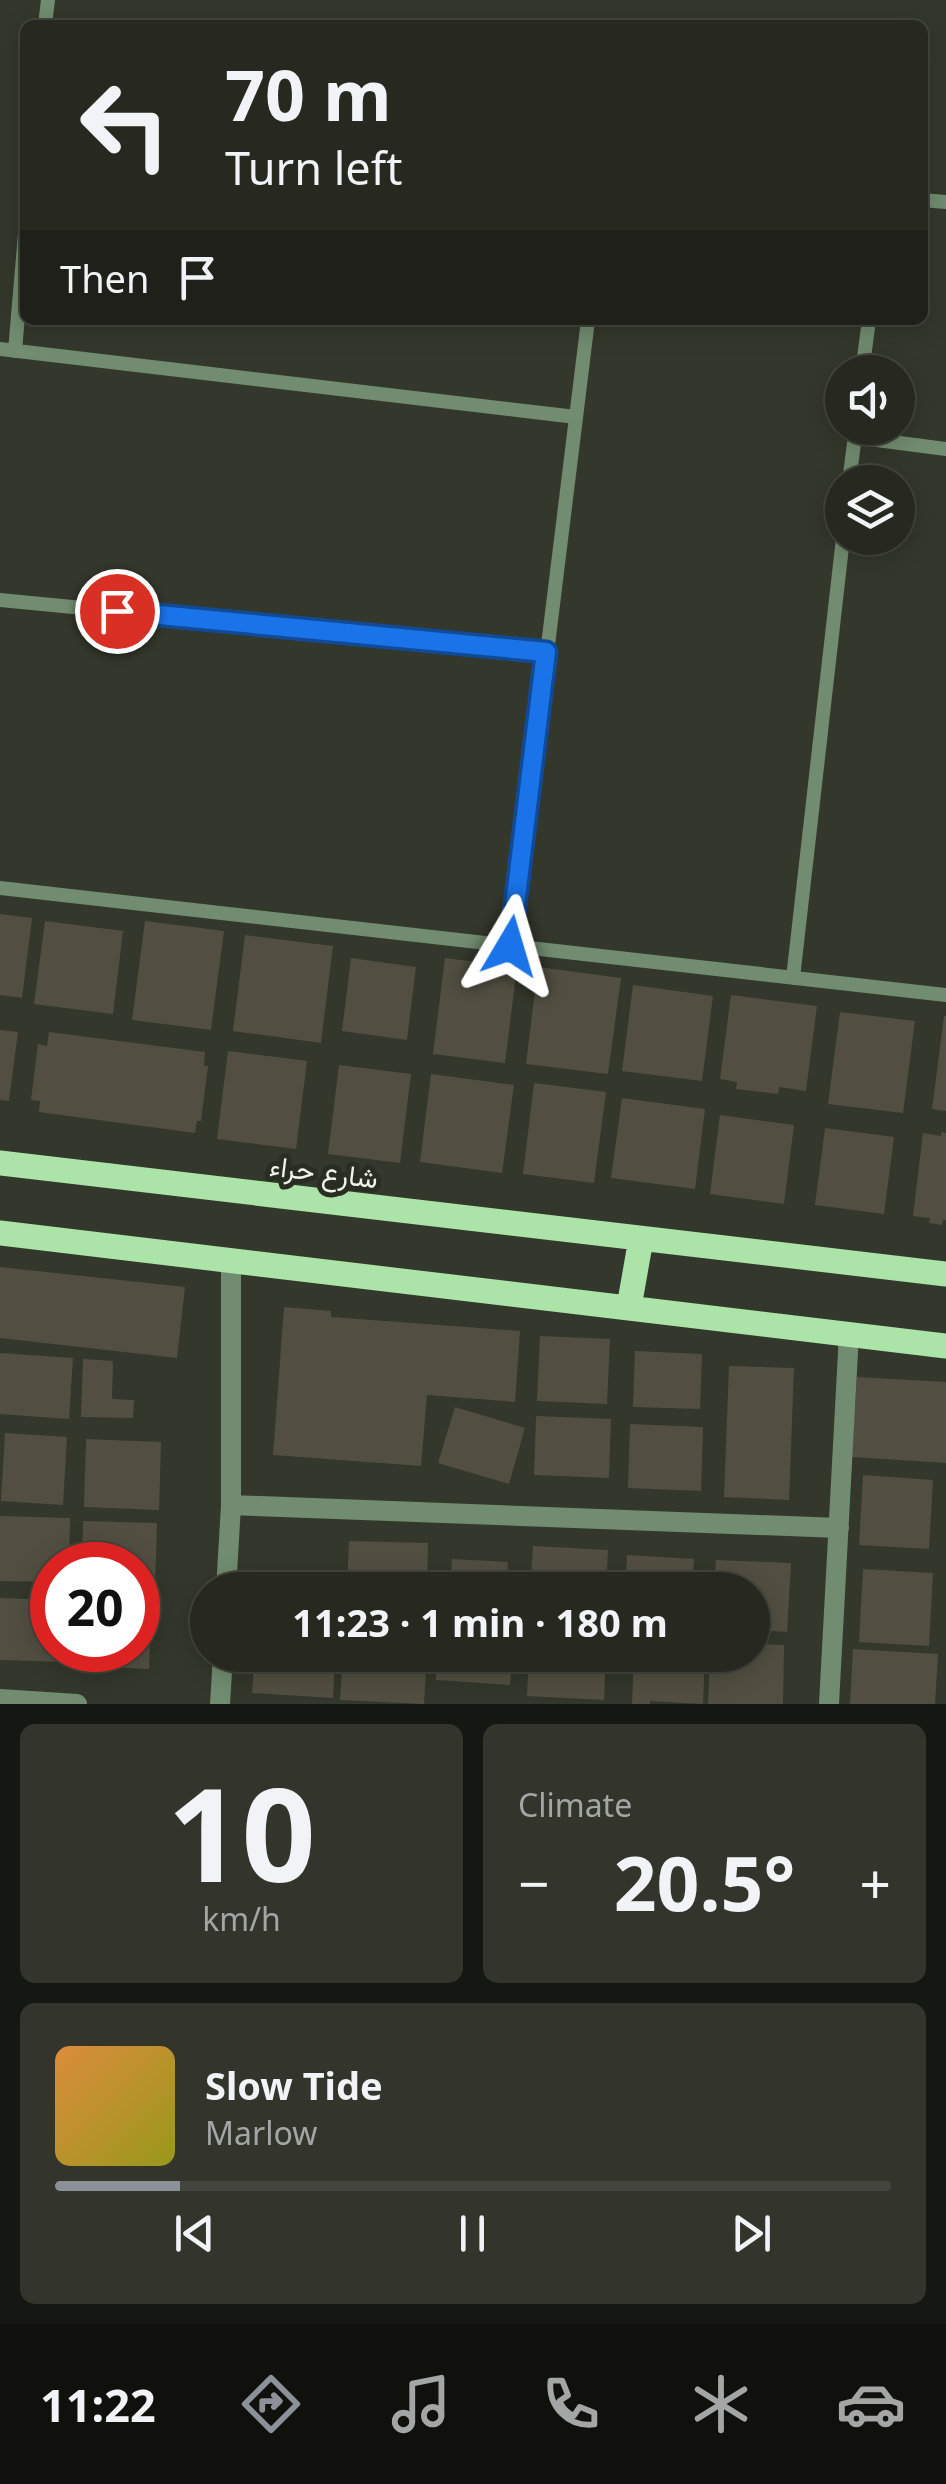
<!DOCTYPE html>
<html lang="en">
<head>
<meta charset="utf-8">
<style>
  body { margin:0; font-family:"Noto Sans",Vazirmatn,sans-serif; background:#33352d; color:#f1f3f6; height:100vh; display:flex; flex-direction:column; font-size:38px; white-space:nowrap }
  * { box-sizing:border-box; margin:0 }
  p { font-size:32px; color:#a4a6a5 }
  .icon { flex:none; width:55px; height:55px; fill:none; stroke:currentColor; stroke-width:2; stroke-linecap:round; stroke-linejoin:round }
  .map { position:relative; height:1704px; overflow:hidden }
  .drawer { display:flex; flex-direction:column; gap:20px; padding:20px; background:#151712; flex:1 }
  .drawer>* { flex:none }
  .top-card { position:absolute; left:20px; top:20px; width:908px; height:305px; border-radius:15px; box-shadow:0 5px 25px #0003,0 0 0 2px #43453e; background:#272920; color:#f1f3f6; overflow:hidden }
  .buttons { position:absolute; left:825px; top:355px; display:grid; gap:20px }
  .buttons a { display:grid; place-items:center; width:90px; height:90px; border-radius:50%; background:#272920; box-shadow:0 5px 25px #0003,0 0 0 2px #43453e; font-size:50px }
  .speed { position:absolute; left:30px; top:1542px; display:flex; gap:20px; font-size:50px; font-weight:700; text-align:center }
  .speed>* { display:grid; place-content:center; width:130px; height:130px; border-radius:50%; background:#272920; box-shadow:0 5px 25px #0003,0 0 0 2px #43453e; line-height:1 }
  .speed .limit { border:15px solid #d22; background:#fff; color:#111 }
  .pin { position:absolute; display:grid; place-items:center; width:85px; height:85px; color:#fff; margin:-42px; border:5px solid #fff; border-radius:50%; box-shadow:0 2px 10px #0007 }
  .me { position:absolute; width:110px; margin:-55px; rotate:7deg; stroke-linejoin:round; filter:drop-shadow(0 0 8px #0008) }
  .turn { display:flex; align-items:center; gap:35px; height:210px; padding:0 40px; font-size:45px }
  .turn .icon { width:130px; height:130px; stroke-width:2.5 }
  .turn b { display:block; font-size:70px; line-height:85px }
  .then { display:flex; align-items:center; height:95px; padding:0 40px; background:#0003; gap:20px; font-size:38px }
  .big { font-size:75px; font-weight:700; line-height:1.1 }
  .drawer .card { flex:1; display:flex; flex-direction:column; justify-content:center; gap:15px; min-width:0; padding:0 35px; border-radius:15px; background:#33352d }
  .drawer .dial { align-items:center; gap:0 }
  .dial b { font-size:130px; line-height:1 }
  .song { display:flex; align-items:center; gap:30px }
  .cover { width:120px; height:120px; border-radius:15px; background:linear-gradient(135deg,hsl(30 70% 55%),hsl(60 70% 35%)) }
  .played { height:10px; border-radius:5px; background:linear-gradient(90deg,#8c9099 15%,#43453e 15%) }
  .keys { display:flex; justify-content:space-around; direction:ltr }
  .heat { display:flex; justify-content:space-between; align-items:center; font-size:55px; direction:ltr }
  .drawer .tiles { flex:1; display:grid; gap:20px; grid-template-columns:1fr 1fr }
  .card:last-child { grid-column:span 2 }
  .trip { position:absolute; left:190px; top:1572px; width:580px; height:100px; border-radius:50px; background:#272920; box-shadow:0 5px 25px #0003,0 0 0 2px #43453e; font-weight:700; line-height:100px; text-align:center }
  .menu { display:flex; height:160px; justify-content:space-around; align-items:center; background:#10100d; color:#a4a6a5 }
  .menu .icon { width:70px; height:70px }
  .menu .on { color:#8c9099 }
  .menu b { font-size:45px; color:#f1f3f6 }
  .map>svg:first-child { display:block }
</style>
</head>
<body>
<div class="map">
<svg width="946" height="1704" viewBox="0 0 946 1704">
  <rect width="100%" height="100%" fill="#34372b"/>
  <path fill="#524f42" d="M 0,914 L 32,918 L 22,998 L 0,995 Z
    M 45,921 L 123,931 L 113,1014 L 34,1004 Z
    M 145,921 L 224,931 L 211,1030 L 132,1020 Z
    M 245,935 L 333,946 L 321,1043 L 233,1031 Z
    M 351,958 L 416,967 L 407,1040 L 342,1031 Z
    M 445,958 L 517,967 L 505,1063 L 433,1054 Z
    M 538,967 L 621,978 L 608,1074 L 526,1064 Z
    M 633,985 L 713,996 L 702,1081 L 622,1071 Z
    M 731,995 L 817,1006 L 806,1091 L 779,1087 L 778,1094 L 736,1089 L 737,1082 L 720,1079 Z
    M 840,1012 L 915,1021 L 903,1113 L 828,1104 Z
    M 944,1016 L 946,1016 L 946,1111 L 932,1109 Z
    M 0,1030 L 18,1032 L 9,1101 L 0,1100 Z
    M 49,1032 L 205,1052 L 204,1066 L 208,1066 L 201,1121 L 197,1121 L 195,1133 L 39,1112 L 40,1101 L 31,1100 L 38,1044 L 47,1046 Z
    M 228,1051 L 307,1061 L 296,1149 L 217,1139 Z
    M 339,1065 L 411,1074 L 400,1163 L 328,1154 Z
    M 431,1074 L 514,1085 L 502,1173 L 420,1162 Z
    M 534,1083 L 606,1092 L 594,1183 L 523,1174 Z
    M 622,1098 L 705,1109 L 695,1189 L 611,1178 Z
    M 720,1115 L 794,1125 L 784,1204 L 710,1194 Z
    M 825,1128 L 894,1137 L 884,1214 L 815,1205 Z
    M 941,1132 L 946,1133 L 946,1220 L 943,1220 L 942,1225 L 929,1223 L 930,1218 L 913,1216 L 923,1133 L 941,1136 Z
    M 0,1267 L 185,1287 L 177,1358 L 0,1338 Z
    M 284,1307 L 331,1311 L 331,1317 L 520,1331 L 515,1402 L 427,1395 L 421,1466 L 273,1455 Z
    M 540,1336 L 610,1339 L 607,1404 L 537,1401 Z
    M 635,1351 L 702,1354 L 700,1409 L 633,1407 Z
    M 0,1353 L 73,1358 L 69,1419 L 0,1414 Z
    M 83,1359 L 113,1361 L 112,1399 L 134,1400 L 133,1418 L 81,1417 Z
    M 729,1366 L 794,1368 L 789,1500 L 724,1497 Z
    M 857,1377 L 946,1382 L 946,1463 L 852,1457 Z
    M 455,1407 L 525,1428 L 509,1484 L 438,1463 Z
    M 536,1416 L 611,1419 L 609,1478 L 534,1475 Z
    M 630,1424 L 703,1427 L 701,1491 L 628,1488 Z
    M 5,1433 L 67,1437 L 63,1505 L 1,1501 Z
    M 86,1439 L 161,1442 L 159,1510 L 84,1507 Z
    M 863,1475 L 933,1480 L 929,1549 L 859,1545 Z
    M 0,1516 L 70,1518 L 69,1565 L 52,1565 L 52,1582 L 0,1581 Z
    M 83,1521 L 157,1523 L 155,1586 L 138,1585 L 138,1565 L 82,1565 Z
    M 349,1541 L 428,1543 L 427,1590 L 347,1590 Z
    M 533,1546 L 608,1550 L 606,1590 L 530,1590 Z
    M 627,1555 L 694,1559 L 692,1590 L 625,1590 Z
    M 452,1559 L 508,1562 L 506,1590 L 450,1590 Z
    M 716,1560 L 791,1563 L 787,1632 L 752,1630 L 752,1590 L 714,1590 Z
    M 863,1569 L 933,1573 L 929,1646 L 859,1642 Z
    M 0,1598 L 52,1600 L 52,1650 L 66,1650 L 65,1662 L 0,1660 Z
    M 138,1614 L 151,1614 L 149,1669 L 80,1666 L 81,1650 L 138,1650 Z
    M 752,1644 L 784,1645 L 783,1704 L 708,1704 L 710,1655 L 752,1655 Z
    M 853,1649 L 938,1654 L 935,1704 L 850,1704 Z
    M 255,1655 L 335,1655 L 333,1698 L 252,1693 Z
    M 343,1655 L 427,1655 L 424,1704 L 340,1700 Z
    M 437,1655 L 512,1655 L 510,1685 L 436,1680 Z
    M 529,1655 L 606,1655 L 604,1700 L 527,1696 Z
    M 634,1655 L 705,1655 L 703,1704 L 650,1701 L 650,1704 L 632,1704 Z"/>
  <g fill="none" stroke-linecap="round" stroke-linejoin="round">
    <path stroke="#718c70" stroke-width="14" d="M 45,25 L 48,0
      M 922,200 L 946,202
      M 0,349 L 576,417
      M 15,351 L 25,234
      M 862,372 L 869,320
      M 854,437 L 946,449
      M 849,482 L 856,428
      M 0,600 L 547,653
      M 0,888 L 946,995
      M 511,946 L 588,320
      M 793,978 L 843,538"/>
    <path stroke="#718c70" stroke-width="20" d="M 231,1505 L 839,1528
      M 226,1590 L 231,1505 L 231,1259
      M 0,1699 L 77,1704
      M 220,1704 L 223,1655
      M 829,1704 L 849,1334"/>
    <path stroke="#abe3a8" stroke-width="25" d="M 0,1163 L 946,1274
      M 0,1233 L 946,1346
      M 629,1307 L 641,1239"/>
  </g>
  <g fill="none" stroke-linecap="round" stroke-linejoin="round">
    <g stroke="#114b97" stroke-width="25">
      <path id="route" d="M 117,611 L 546,652 L 510,946"/>
    </g>
    <use href="#route" stroke="#1a73e8" stroke-width="18"/>
  </g>
  <g text-anchor="middle" dominant-baseline="central" stroke-width="10" stroke-linejoin="round" paint-order="stroke">
    <g font-size="28" fill="#f2f4ec" stroke="#2a2d21">
      <text transform="translate(324 1171) rotate(7)">شارع حراء</text>
    </g>
  </g>
</svg>
<div class="buttons">
<a><svg class="icon" aria-label="sound" viewBox="0 0 24 24"><path d="M4 9h4l5-4v14l-5-4H4zM17 9q2 3 0 6"/></svg></a>
<a><svg class="icon" aria-label="layers" viewBox="0 0 24 24"><path d="M12 4l9 5-9 5-9-5zM3 14l9 5 9-5"/></svg></a>
</div>
<div class="speed"><div class="limit">20</div></div>
<div class="pin" style="left:117px;top:611px;background:#d93025"><svg class="icon" aria-label="arrive" viewBox="0 0 24 24"><path d="M6 21V4h12l-3 4 3 4H6"/></svg></div>
<svg class="me" style="left:510px;top:946px" viewBox="-20 -20 40 40"><path d="M0-17L14 15 0 8-14 15z" fill="#1a73e8" stroke="#fff" stroke-width="4"/></svg>
<div class="trip">11:23 · 1 min · 180 m</div>
<div class="top-card">
<div class="turn"><svg class="icon" aria-label="left" viewBox="0 0 24 24"><path d="M17 20v-9H6M10 6l-5 5 5 5"/></svg><div><b>70 m</b>Turn left</div></div>
<div class="then">Then<svg class="icon" aria-label="arrive" viewBox="0 0 24 24"><path d="M6 21V4h12l-3 4 3 4H6"/></svg></div>
</div>
</div>
<section class="drawer">
<div class="tiles">
<div class="card dial"><b>10</b><p>km/h</p></div>
<div class="card"><p>Climate</p>
<div class="heat"><a>−</a><b class="big">20.5°</b><a>+</a></div>
</div>
<div class="card">
<div class="song"><i class="cover"></i><div><b>Slow Tide</b><p>Marlow</p></div></div>
<div class="played"></div>
<div class="keys"><svg class="icon" aria-label="previous" viewBox="0 0 24 24"><path d="M18 5L8 12l10 7zM5 5v14"/></svg><svg class="icon" aria-label="pause" viewBox="0 0 24 24"><path d="M8 5v14M16 5v14"/></svg><svg class="icon" aria-label="next" viewBox="0 0 24 24"><path d="M6 5l10 7-10 7zM19 5v14"/></svg></div>
</div>
</div>
</section>
<nav class="menu">
<b>11:22</b>
<svg class="icon on" aria-label="directions" viewBox="0 0 24 24"><path d="M12 3l9 9-9 9-9-9zM9 14v-3h6M13 9l2 2-2 2"/></svg>
<svg class="icon" aria-label="music" viewBox="0 0 24 24"><path d="M9 18V5l10-2v13"/><circle cx="6" cy="18" r="3"/><circle cx="16" cy="16" r="3"/></svg>
<svg class="icon" aria-label="phone" viewBox="0 0 24 24"><path d="M5 4h4l2 5-3 2q2 4 5 5l2-3 5 2v4C11 20 4 13 5 4z"/></svg>
<svg class="icon" aria-label="climate" viewBox="0 0 24 24"><path d="M12 3v18M4 7l16 10M4 17L20 7"/></svg>
<svg class="icon" aria-label="car" viewBox="0 0 24 24"><path d="M5 17H2v-5l4-1 3-4h7l3 4 3 1v5h-3M9 17h6M6 11h13"/><circle cx="7" cy="17" r="2"/><circle cx="17" cy="17" r="2"/></svg>
</nav>
</body>
</html>
